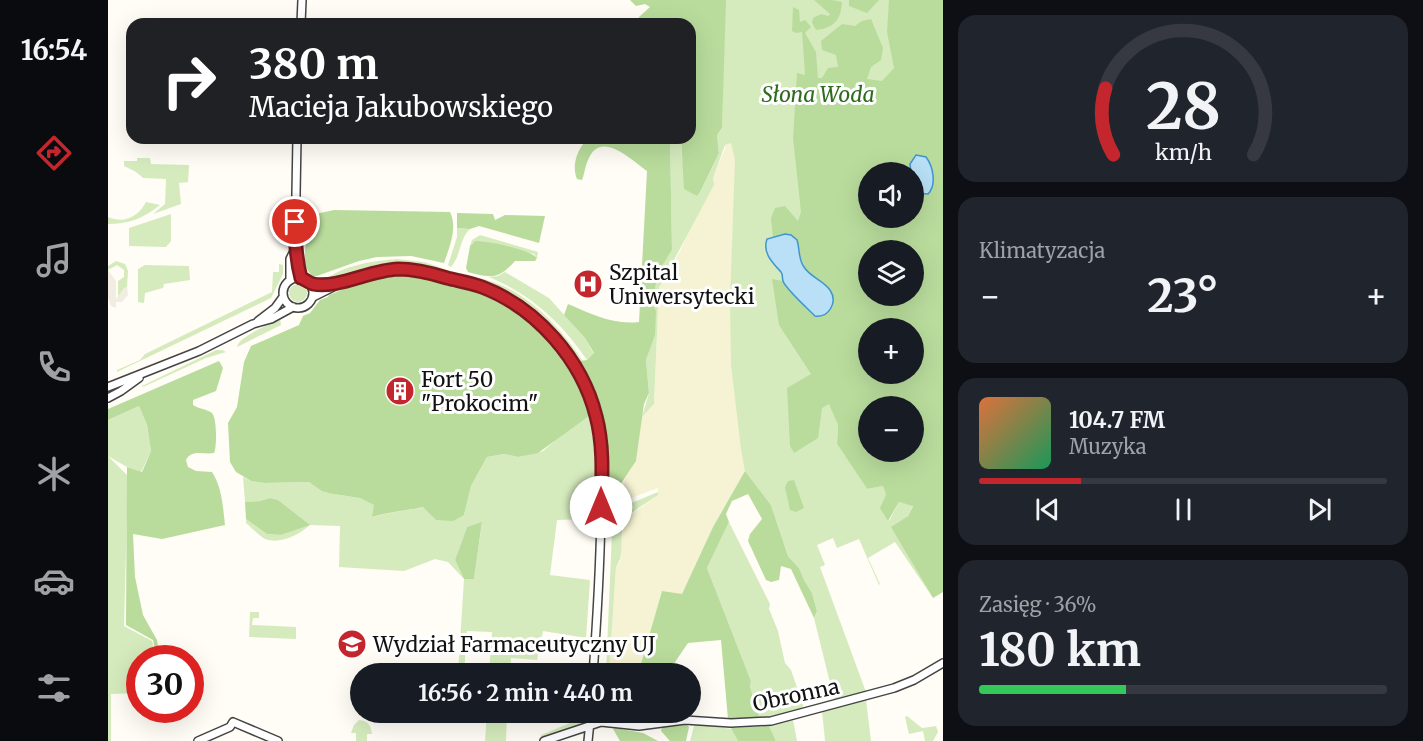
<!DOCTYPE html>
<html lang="pl">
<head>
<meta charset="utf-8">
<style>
  body { margin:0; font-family:Merriweather,serif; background:#20242c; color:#f1f3f6; height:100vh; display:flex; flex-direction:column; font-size:22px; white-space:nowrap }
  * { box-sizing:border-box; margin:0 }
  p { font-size:20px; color:#9ea1a6 }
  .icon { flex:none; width:33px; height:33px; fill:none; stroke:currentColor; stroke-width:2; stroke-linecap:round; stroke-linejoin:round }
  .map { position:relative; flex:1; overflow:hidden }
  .details { display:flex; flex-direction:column; gap:15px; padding:15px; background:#0d0f14; width:480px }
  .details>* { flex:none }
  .guide { position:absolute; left:18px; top:18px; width:570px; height:126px; border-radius:18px; box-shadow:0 6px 24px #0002; background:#202124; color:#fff; overflow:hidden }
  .tools { position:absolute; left:750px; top:162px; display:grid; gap:12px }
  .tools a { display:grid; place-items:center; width:66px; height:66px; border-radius:50%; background:#171b24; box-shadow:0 6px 24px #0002; font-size:30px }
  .speed { position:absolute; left:18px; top:645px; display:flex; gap:12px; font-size:30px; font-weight:700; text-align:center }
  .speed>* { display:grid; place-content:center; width:78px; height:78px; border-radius:50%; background:#171b24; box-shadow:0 6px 24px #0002; line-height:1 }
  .speed .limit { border:9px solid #d22; background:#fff; color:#111 }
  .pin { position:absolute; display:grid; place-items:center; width:51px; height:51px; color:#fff; margin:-26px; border:3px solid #fff; border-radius:50%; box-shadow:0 2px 6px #0007 }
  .me { position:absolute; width:66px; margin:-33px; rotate:0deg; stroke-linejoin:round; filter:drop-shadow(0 0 4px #0008) }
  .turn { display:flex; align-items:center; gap:21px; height:126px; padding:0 24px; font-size:27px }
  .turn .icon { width:78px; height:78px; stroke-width:2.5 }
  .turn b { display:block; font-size:42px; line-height:51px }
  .big { font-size:45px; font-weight:700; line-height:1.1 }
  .details .widget { flex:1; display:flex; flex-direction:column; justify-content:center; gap:9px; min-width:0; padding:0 21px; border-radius:18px; background:#20242c }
  .details .dial { align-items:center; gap:0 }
  .dial svg { height:156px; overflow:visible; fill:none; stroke:#363941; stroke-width:7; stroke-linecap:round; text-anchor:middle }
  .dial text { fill:#f1f3f6; stroke:none }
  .song { display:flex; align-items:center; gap:18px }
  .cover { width:72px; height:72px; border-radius:9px; background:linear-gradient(135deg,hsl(20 70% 55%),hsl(150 70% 35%)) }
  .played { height:6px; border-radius:3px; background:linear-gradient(90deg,#c4262e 25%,#363941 25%) }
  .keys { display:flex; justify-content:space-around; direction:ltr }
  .heat { display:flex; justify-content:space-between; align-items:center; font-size:33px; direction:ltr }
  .charge { height:9px; border-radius:4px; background:linear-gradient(90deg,#34c759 36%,#363941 0) }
  .trip { position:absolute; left:242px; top:663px; width:351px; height:60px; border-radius:30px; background:#171b24; box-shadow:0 6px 24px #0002; font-weight:700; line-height:60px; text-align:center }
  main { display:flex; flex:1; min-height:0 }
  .menu { display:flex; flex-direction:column; width:108px; justify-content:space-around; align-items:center; background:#090b0e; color:#9ea1a6 }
  .menu .icon { width:42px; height:42px }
  .menu .selected { color:#c4262e }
  .menu b { font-size:27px; color:#f1f3f6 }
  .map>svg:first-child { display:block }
</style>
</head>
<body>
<main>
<nav class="menu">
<b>16:54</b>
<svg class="icon selected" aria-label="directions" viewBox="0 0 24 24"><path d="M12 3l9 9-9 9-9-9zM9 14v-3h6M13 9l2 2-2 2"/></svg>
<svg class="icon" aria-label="music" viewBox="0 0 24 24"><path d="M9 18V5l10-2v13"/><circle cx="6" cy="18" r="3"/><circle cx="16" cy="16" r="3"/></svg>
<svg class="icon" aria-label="phone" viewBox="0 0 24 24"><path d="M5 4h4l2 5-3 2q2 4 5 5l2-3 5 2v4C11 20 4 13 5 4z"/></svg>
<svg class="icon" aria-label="climate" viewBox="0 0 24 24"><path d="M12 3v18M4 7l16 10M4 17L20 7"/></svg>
<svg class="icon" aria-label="car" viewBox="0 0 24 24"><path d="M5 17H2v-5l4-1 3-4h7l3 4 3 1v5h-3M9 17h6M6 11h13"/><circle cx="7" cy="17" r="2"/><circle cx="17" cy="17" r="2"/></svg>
<svg class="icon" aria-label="filters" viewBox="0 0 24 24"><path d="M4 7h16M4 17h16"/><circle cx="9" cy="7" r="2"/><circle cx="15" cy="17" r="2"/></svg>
</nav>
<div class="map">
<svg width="835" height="741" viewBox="0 0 835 741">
  <rect width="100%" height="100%" fill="#fffdf5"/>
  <path fill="#f6f3d4" d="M 685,0 L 637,471 L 605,527 L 574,595 L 554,591 L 530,673 L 501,674 L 508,567 L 512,562 L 515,526 L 517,519 L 550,495 L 550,488 L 520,499 L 515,496 L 517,478 L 528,461 L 534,417 L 546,404 L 551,288 L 572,251 L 617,149 L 618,120 Z"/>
  <path fill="#d5ebbd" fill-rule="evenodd" d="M 609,0 L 835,0 L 835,381 L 795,392 L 728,419 L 730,426 L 729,444 L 759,489 L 775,486 L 778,495 L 781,521 L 791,502 L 805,505 L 800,516 L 784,527 L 825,598 L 787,542 L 760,558 L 772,584 L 771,585 L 751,539 L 729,548 L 725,538 L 709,545 L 717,565 L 712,567 L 758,692 L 705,707 L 703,706 L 726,699 L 706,618 L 709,611 L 704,593 L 696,580 L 691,568 L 680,556 L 663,505 L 637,471 L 633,449 L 623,365 L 622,301 L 627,159 L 623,143 L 617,145 L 605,178 L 606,185 L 551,288 L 546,404 L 534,417 L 541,393 L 538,360 L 547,334 L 544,302 L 551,271 L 564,250 L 562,138 L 573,138 L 574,160 L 588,196 L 592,192 L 611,153 L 609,135 L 614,128 L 615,52 ZM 760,172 L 806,172 L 806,218 L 760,218 ZM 760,250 L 806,250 L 806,296 L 760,296 ZM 760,328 L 806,328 L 806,374 L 760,374 Z
    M 29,158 L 42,158 L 43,164 L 81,165 L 80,182 L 71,183 L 73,204 L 45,214 L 57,204 L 58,179 L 35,178 L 28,172 L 16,166 L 16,161 L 29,161 Z
    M 38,202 L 52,205 C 36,218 21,224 0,224 L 0,217 C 16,224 30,217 38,202 Z
    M 63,214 L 63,241 L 58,247 L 21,246 L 21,228 Z
    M 349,228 L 362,229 C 351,239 353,256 343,267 L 340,265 L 349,237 Z
    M 372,235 L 430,252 L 429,258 L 426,254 L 367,241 L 362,246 L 364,240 Z
    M 289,259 L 316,262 L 337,269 L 308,264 L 272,264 L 217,280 C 235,265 265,261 289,259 Z
    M 8,261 L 17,264 L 20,271 L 19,287 L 16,289 L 10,298 L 10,281 L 16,277 L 16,270 L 9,265 L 0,270 L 0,266 Z
    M 171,264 L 175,265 L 175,274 L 163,298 L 9,372 L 9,370 L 32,360 L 37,354 L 164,292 L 165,272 L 171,272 Z
    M 37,265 L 81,266 L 82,280 L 56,284 L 55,288 L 37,293 L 36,303 L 30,302 L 30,269 Z
    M 397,272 L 441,298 L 477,338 L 486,354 L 479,360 C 454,323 423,294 381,277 L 390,276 Z
    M 364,277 C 412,283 449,323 475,361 L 472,361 C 453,332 427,305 395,290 C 385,285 374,283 364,277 Z
    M181 293a9 9 0 1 1 18 0a9 9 0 1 1-18 0Z
    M 172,318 L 173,325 L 129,347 C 131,336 162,325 172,318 Z
    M 108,350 L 114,350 L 118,352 L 98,358 L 35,387 L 34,386 Z
    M 31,406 L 39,425 L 43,451 L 33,472 L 19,467 L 0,456 L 20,476 L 16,626 L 44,641 L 48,658 L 32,658 L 31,693 L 3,694 L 3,741 L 0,741 L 0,420 Z
    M 481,416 L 488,456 L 486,519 L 449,520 L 442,575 L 482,580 L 478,638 L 435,631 L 429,660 L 403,658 L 402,673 L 381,673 L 384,632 L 359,631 L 356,673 L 350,673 L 356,579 L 340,562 L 327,559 L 296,571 L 231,567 L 232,526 L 202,525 C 192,534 172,545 157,539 C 151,536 144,528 138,523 L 138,519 L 159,534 L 173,535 L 201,525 L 170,500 L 162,498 L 152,501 L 137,502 L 135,477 L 143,481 L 156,483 L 201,482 L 225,494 L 252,498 L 267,505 L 265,517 C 281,512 299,511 316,507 L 328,520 L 356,515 L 363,486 L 379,457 L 396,454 L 410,457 L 435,451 L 457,432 ZM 374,523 L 366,579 L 356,579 L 347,560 L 359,527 Z
    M 550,492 L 550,495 C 542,501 520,513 517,521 C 510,535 518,554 508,567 L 501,673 L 498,673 L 505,508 L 514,507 Z
    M 621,522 L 662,604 L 661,609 L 670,631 L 677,663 L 683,670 L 695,705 L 694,709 C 662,718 633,723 600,718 L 600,717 L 620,719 L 652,719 L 642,687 L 643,681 L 599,568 Z
    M 142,612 L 151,612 L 151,618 L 145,618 L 144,625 L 188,627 L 188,639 L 141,637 Z
    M 758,700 L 763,741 L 717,741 L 714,711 Z
    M 379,713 L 399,713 L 398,741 L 377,741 Z
    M 473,713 L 479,713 L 478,723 L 433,737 L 433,735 L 469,720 Z
    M 496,713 L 524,713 L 532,723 L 521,722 L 497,716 Z
    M 799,716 L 814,728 L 828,726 L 830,732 L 825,741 L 817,741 L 815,731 L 801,734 L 797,717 Z
    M 251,720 C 260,721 263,725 264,734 L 259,734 L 259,741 L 248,741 L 248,733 L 243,733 L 246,725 Z
    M 685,720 L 689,741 L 668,741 L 661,726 Z
    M 589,724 L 624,729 L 630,741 L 582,741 L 586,726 Z"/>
  <path fill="#b9dc9c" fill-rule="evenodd" d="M 522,0 L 618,0 L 614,128 L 609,135 L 611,153 L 592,192 L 589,196 L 576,189 L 573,138 L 582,138 L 582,24 L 530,24 L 531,17 L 542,7 L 537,4 L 528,6 Z
    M 706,0 L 724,0 L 734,2 C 733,20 726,28 708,30 L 704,23 L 705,18 L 713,14 L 720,16 L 722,14 Z
    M 741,0 L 771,0 L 759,13 L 741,6 Z
    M 781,0 L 835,0 L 835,592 L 825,598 L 783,527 L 800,516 L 805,506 L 791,502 L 780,521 L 772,508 L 778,495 L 775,486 L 759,489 L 729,444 L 730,425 L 721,404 L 714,408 L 710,438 L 686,453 L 682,446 L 679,388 L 703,374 L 671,325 L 664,279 L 675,281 L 688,297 L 722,290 C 704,274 692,271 691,245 L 678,234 L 665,238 L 663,218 L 667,208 L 677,206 L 690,221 L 693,212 L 685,138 L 689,73 L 697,75 L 694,32 L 688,33 L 684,31 L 685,7 L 691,10 L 692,22 L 697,20 L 703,27 L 697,33 L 708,52 L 710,78 L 714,78 L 720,68 L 730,67 L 728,55 L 714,50 L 713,41 L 734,24 L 747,26 L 754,21 L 763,19 L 775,48 L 773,60 L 763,67 L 759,79 L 774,81 L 786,68 L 779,32 ZM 760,172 L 806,172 L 806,218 L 760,218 ZM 760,250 L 806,250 L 806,296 L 760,296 ZM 760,328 L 806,328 L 806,374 L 760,374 ZM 760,406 L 806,406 L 806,452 L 760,452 Z
    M 475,138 L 562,138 L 564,250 L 551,271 L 544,302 L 548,311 L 547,335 L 538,360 L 541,393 L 536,404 L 528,461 L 512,485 L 507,485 L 502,481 C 499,469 500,455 499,443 C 497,414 488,385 472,361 L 479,360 L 486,353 L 477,338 L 456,315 L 460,304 C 484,314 504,325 531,322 L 539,171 C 524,160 493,130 481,158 C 477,165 477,173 474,180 L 469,179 C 464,167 468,154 475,144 Z
    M 226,210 L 342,212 C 350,228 341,248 336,263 L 303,256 L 269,257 L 251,261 L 206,277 C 187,264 203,234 203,215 Z
    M 349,213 L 385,214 L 387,220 L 397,215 L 437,216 L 431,243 L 371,226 L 362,229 L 349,228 Z
    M 367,241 C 379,241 422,249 429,258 L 427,261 L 407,261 C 390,280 383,278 360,272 L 358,268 L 362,246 Z
    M 288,276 C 382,280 454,323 481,416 L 430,453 L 410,457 L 396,454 L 379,457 L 363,486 L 356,515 L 345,521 L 328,520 L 315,507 C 298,511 280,512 264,517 L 266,505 L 252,498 L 225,494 L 214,491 L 201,482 L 156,483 L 143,481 L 128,472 L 122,462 L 120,423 L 129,407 L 136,362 L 143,346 L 191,325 L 195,316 L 202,313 L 212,300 L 220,297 L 221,295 L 256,281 Z
    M 111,361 L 115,368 L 108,391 L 85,400 L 85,405 C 91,409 99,409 104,413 C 109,418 109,447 106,453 C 95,455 84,449 78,460 L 80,467 L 88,471 L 104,472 C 114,487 115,507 117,525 L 54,539 L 25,534 L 27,577 L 35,615 L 49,640 L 52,658 L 49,658 L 45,640 L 18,625 L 19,467 L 34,472 L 43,451 L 39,425 L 31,406 L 0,420 L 0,409 Z
    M 637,471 L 663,505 L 680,556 L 691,568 L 696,580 L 704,593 L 709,611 L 706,618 L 683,569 L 673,566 L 671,580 L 663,582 L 658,580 L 640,541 L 642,534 L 654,519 L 640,494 L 624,501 L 618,514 L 621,522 L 599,568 L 643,681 L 642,687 L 652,719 L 620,719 L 613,640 L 580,643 L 567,662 L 566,673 L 530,674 L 554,591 L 574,594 L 605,527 Z
    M 686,480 L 696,508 L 688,512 L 682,510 L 677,487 L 680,481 Z
    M 162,498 L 170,500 L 202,525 L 173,535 L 159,534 L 138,519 L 137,502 L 152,501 Z
    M 374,522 L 366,579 L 356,579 L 347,560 L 359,527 Z
    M 524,713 L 560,713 L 558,719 L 532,723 Z
    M 578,724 L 581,727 L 578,741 L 562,741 L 553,731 L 554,727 Z
    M 661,726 L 668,741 L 630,741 L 623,728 Z
    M 507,728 L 535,733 L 550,741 L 512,741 L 505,729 Z"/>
  <path fill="#f1ede2" d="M 0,270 L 8,281 L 8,299 L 16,288 L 19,287 L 20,295 L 14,302 L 8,302 L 8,308 L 3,306 L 0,298 Z"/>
  <path fill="#b9e0f7" stroke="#3f96cf" stroke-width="1.5" d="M 808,155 L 818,157 C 825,166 829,185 820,194 L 806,193 L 806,172 L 803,172 L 802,164 Z
    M 677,234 L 683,235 L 689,240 C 692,249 690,259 696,267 C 702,277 715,280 722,290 C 730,302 721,318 707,316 C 701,310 677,288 675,281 C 674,278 675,274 673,272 C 665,263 654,253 659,239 Z"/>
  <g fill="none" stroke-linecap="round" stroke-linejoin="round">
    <g stroke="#444" stroke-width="10">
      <path id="minor" d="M 193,24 L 194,0
        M 189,138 L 187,249 L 193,278
        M175 293a15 15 0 1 1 30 0a15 15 0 1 1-30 0Z
        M 182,280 L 182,259 L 187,249
        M 202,283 C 239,287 271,264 309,271 C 330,274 354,279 375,287 C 434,310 480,367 491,429 C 496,457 493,487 493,515 C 492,568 489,620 485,674
        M 205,297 L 231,284
        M 150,321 L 167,308 L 175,297
        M 0,387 L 91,351 L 145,324 L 163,319 L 185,307
        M 0,398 L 13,391 L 31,378
        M 90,741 L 122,727 L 125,722 L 170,741
        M 436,741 L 493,722 L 531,726 L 577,720 L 623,723 L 663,721 L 786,688 L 806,680 L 835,663
        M 480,741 L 483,712"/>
    </g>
    <use href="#minor" stroke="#fff" stroke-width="7"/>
  </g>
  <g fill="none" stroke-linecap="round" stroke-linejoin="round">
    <g stroke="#7f191e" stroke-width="15">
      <path id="route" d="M 187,222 C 187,242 188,259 193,278 C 197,279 201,283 205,284 C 230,289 262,270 290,269 C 307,269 323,273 339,278 C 351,281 363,283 374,287 C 429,308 474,360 488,416 C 496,446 494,477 493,507"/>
    </g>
    <use href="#route" stroke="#c4262e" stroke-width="10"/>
  </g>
  <defs>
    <g id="hospital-disc" transform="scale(1.5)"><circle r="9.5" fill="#c4262e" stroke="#fff"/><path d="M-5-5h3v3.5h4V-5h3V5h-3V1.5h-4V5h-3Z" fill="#fff"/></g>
    <g id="building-disc" transform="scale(1.5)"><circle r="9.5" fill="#c4262e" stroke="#fff"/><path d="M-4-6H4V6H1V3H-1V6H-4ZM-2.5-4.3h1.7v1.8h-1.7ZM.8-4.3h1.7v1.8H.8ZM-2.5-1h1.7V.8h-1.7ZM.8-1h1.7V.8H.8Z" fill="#fff"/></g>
    <g id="university-disc" transform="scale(1.5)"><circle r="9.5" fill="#c4262e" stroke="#fff"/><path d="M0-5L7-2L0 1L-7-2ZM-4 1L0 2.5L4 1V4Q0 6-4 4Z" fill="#fff"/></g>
  </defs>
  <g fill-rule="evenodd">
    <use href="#hospital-disc" x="480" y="284"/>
    <use href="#building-disc" x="292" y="391"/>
    <use href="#university-disc" x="244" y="644"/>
  </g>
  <g text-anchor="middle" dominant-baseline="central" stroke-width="6" stroke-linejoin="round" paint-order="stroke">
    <g font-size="21" font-style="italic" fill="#2f6b1f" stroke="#fff">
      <text x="710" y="94">Słona Woda</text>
    </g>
    <g font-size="21" fill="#111" stroke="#fff" text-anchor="start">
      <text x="501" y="272">Szpital<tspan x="501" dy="24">Uniwersytecki</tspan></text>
      <text x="313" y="379">Fort 50<tspan x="313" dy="24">"Prokocim"</tspan></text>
      <text x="265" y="644">Wydział Farmaceutyczny UJ</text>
    </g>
    <g font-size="21" fill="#111" stroke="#fff">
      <text transform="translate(688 695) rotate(-12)">Obronna</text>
    </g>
  </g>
</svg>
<div class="tools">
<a><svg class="icon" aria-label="sound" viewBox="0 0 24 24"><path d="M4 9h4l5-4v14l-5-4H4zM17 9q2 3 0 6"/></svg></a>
<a><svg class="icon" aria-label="layers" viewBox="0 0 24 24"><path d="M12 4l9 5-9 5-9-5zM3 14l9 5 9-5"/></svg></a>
<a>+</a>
<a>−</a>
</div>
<div class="speed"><div class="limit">30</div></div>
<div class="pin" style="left:187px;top:222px;background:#d93025"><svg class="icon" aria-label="arrive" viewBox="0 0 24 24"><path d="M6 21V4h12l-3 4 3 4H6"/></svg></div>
<svg class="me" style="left:493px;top:507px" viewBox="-20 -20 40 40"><circle r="19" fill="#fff"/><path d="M0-13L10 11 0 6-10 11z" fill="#c4262e"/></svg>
<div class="trip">16:56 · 2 min · 440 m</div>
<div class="guide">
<div class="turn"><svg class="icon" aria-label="right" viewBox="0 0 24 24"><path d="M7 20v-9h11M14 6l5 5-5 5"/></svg><div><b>380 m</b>Macieja Jakubowskiego</div></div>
</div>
</div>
<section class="details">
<div class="widget dial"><svg viewBox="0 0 100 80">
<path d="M14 69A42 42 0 1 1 86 69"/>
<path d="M14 69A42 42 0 0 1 10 35" stroke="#c4262e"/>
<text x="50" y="56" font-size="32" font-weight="700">28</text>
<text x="50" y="72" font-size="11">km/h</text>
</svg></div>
<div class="widget"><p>Klimatyzacja</p>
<div class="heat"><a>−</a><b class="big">23°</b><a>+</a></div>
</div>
<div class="widget">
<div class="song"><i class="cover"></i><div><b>104.7 FM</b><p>Muzyka</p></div></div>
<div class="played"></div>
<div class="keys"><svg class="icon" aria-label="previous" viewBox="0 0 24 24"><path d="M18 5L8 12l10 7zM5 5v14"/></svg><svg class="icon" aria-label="pause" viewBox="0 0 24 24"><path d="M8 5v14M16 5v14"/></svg><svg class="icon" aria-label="next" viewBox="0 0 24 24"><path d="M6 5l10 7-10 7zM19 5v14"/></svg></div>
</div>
<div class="widget"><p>Zasięg · 36%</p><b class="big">180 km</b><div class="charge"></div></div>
</section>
</main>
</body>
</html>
